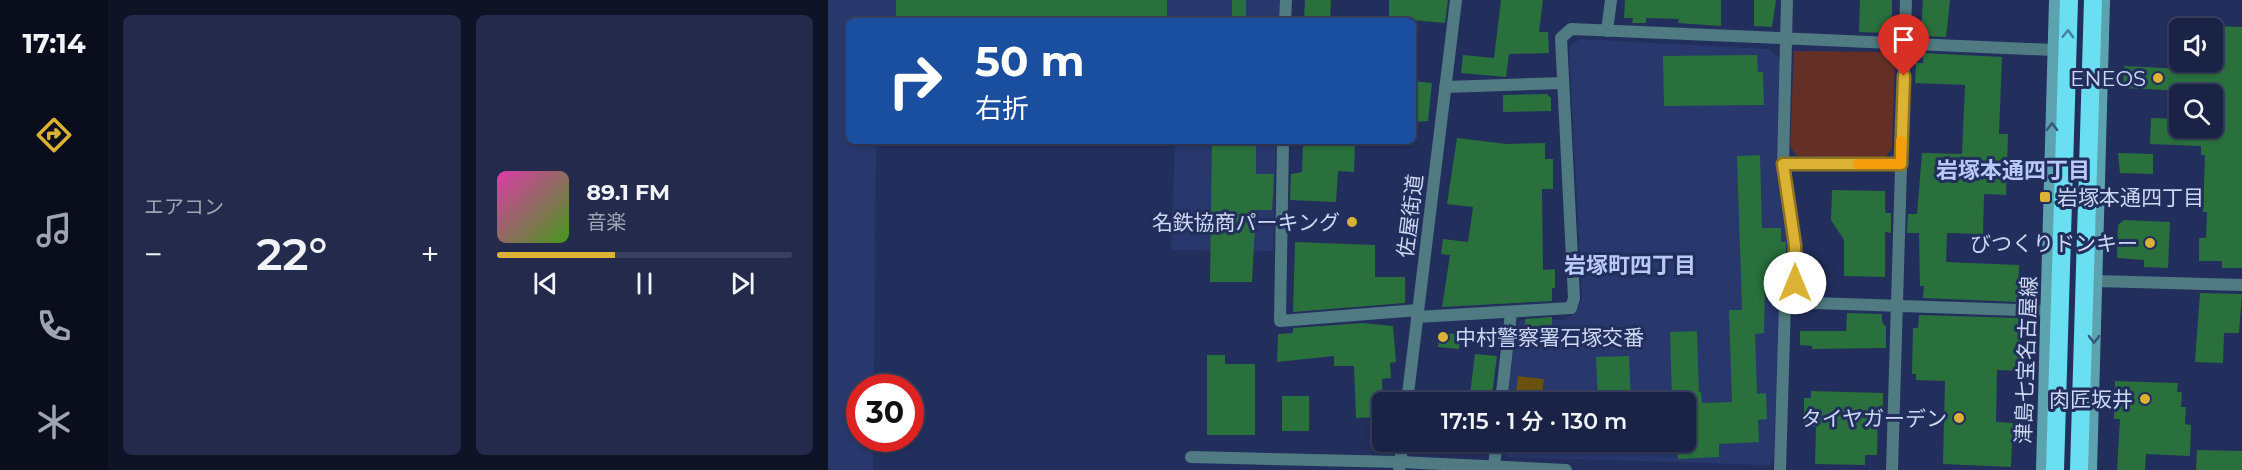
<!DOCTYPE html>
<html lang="ja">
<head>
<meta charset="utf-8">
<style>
  body { margin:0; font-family:Montserrat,"Noto Sans JP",sans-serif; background:#232a4c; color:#f1f3f6; height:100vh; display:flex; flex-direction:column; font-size:22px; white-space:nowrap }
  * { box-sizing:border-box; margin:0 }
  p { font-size:20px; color:#9fa4b3 }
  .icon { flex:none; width:33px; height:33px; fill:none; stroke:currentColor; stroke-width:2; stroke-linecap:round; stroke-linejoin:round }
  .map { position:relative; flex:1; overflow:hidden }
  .details { display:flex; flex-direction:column; gap:15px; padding:15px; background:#0e1326; width:720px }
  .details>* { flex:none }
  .hud { position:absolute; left:18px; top:18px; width:570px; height:126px; border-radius:9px; box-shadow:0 2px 4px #0004,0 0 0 2px #383f5e; background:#1a4fa0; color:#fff; overflow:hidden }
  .fabs { position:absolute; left:1341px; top:18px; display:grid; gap:12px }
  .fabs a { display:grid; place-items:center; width:54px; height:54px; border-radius:9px; background:#1a2245; box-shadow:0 2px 4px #0004,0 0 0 2px #383f5e; font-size:30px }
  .speed { position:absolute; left:18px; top:374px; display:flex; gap:12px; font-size:30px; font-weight:700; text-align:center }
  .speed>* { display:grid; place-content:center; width:78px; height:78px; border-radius:50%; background:#1a2245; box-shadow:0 2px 4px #0004,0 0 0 2px #383f5e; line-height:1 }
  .speed .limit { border:9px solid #d22; background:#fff; color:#111 }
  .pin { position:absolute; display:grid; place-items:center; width:51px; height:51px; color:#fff; margin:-62px -26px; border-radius:50% 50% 50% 0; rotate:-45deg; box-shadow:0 0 6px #0007 }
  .pin .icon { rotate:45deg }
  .me { position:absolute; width:66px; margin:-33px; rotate:0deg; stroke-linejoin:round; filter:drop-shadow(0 0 4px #0008) }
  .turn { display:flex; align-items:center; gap:21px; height:126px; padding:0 30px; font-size:27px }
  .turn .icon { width:78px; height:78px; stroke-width:2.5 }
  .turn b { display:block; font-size:42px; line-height:51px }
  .big { font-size:45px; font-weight:600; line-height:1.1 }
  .details .widget { flex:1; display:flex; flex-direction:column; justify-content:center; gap:9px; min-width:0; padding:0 21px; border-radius:9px; background:#232a4c }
  .song { display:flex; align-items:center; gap:18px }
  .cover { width:72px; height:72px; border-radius:9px; background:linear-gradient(135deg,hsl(320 70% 55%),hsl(100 70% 35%)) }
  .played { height:6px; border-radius:3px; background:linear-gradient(90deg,#dbb233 40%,#383f5e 40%) }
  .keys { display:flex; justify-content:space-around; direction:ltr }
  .heat { display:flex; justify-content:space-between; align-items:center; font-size:33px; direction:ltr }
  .details .tiles { flex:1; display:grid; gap:15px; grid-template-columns:repeat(2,1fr) }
  .trip { position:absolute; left:544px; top:392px; width:324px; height:60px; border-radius:9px; background:#1a2245; box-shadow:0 2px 4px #0004,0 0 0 2px #383f5e; font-weight:600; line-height:60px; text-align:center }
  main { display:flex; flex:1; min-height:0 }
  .dock { display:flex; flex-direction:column; width:108px; justify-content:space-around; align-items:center; background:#0a0e1c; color:#9fa4b3 }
  .dock .icon { width:42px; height:42px }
  .dock .active { color:#dbb233 }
  .dock b { font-size:27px; color:#f1f3f6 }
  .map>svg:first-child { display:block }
</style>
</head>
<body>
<main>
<nav class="dock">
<b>17:14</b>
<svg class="icon active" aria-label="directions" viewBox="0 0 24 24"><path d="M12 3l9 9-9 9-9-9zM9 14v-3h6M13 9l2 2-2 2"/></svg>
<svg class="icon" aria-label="music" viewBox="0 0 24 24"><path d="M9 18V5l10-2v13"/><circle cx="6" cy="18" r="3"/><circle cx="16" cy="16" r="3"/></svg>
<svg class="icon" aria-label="phone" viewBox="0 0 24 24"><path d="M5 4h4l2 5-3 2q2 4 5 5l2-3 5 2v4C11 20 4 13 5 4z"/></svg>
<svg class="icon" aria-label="climate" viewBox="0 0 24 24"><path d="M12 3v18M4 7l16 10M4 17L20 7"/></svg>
</nav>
<section class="details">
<div class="tiles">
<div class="widget"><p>エアコン</p>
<div class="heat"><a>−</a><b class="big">22°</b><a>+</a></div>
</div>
<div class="widget">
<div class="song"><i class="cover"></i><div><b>89.1 FM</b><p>音楽</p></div></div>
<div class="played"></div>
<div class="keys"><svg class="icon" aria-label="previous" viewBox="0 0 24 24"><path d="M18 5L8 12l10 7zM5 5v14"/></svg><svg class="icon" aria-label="pause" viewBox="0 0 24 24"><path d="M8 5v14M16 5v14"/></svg><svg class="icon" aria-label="next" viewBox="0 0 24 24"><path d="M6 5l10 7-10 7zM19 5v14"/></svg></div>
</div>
</div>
</section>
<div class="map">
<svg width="1414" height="470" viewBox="0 0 1414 470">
  <rect width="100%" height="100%" fill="#222e5c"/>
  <path fill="#28376c" d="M 0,0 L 452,0 L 452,21 L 21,21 L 21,141 L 48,141 L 46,387 L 32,387 L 32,438 L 45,438 L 45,470 L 0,470 Z
    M 753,39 L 941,49 L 952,59 L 948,174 L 959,241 L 960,293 L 951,295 L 946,455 L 942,465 L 680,457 L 676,452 L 677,441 L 858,441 L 858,402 L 680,402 L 687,330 L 693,320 L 737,320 L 747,312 L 754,299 L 741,46 Z
    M 347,141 L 448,141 L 445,251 L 343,250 Z"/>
  <path fill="#642f27" d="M 966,51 L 1062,52 L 1067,57 L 1064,149 L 1056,158 L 969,156 L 962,147 Z"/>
  <path fill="#68520d" d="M 690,376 L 716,379 L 713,402 L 687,402 Z"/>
  <path fill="#29703d" d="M 68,0 L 339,0 L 339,21 L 235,21 L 235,19 L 68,21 Z
    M 404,0 L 418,0 L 418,21 L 404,21 Z
    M 477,0 L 503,0 L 502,21 L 476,21 Z
    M 561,0 L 620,0 L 617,23 L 561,18 Z
    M 673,0 L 715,0 L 711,32 L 720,32 L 721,53 L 681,54 L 678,77 L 633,73 L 635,55 L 666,58 Z
    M 797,0 L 893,0 L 893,26 L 850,23 L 851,19 L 818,18 L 818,23 L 804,23 L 805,18 L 796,18 Z
    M 926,0 L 948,0 L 944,27 L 926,26 Z
    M 1032,0 L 1064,0 L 1064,24 L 1058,24 L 1057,33 L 1031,32 Z
    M 1095,0 L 1122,0 L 1118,37 L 1095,36 L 1096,31 L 1093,31 Z
    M 1384,26 L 1414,27 L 1414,268 L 1394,268 L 1394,261 L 1371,261 L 1371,238 L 1378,238 L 1379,212 L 1375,212 L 1377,155 L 1373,155 L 1373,146 L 1322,144 L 1323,118 L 1352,119 L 1352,128 L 1384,128 L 1384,94 L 1355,94 L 1355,91 L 1295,88 L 1296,66 L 1355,69 L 1356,62 L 1384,62 Z
    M 1095,53 L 1174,57 L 1171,134 L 1180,134 L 1178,195 L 1156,194 L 1155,234 L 1119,233 L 1118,262 L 1191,265 L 1190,302 L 1095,298 L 1096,286 L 1092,286 L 1091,233 L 1079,233 L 1080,214 L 1089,214 L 1094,153 L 1134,154 L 1137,85 L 1087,83 L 1088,63 L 1095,63 Z
    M 929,55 L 930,72 L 935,72 L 936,105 L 836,106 L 835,56 Z
    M 585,81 L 604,83 L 600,121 L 585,122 Z
    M 719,94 L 723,98 L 723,111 L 675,112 L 675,95 Z
    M 629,138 L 679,144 L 717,143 L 717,159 L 725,159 L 725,189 L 714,189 L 715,270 L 727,269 L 727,288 L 724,288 L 724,301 L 614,307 L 622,255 L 613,254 L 615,239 L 640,242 L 645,207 L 619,204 Z
    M 384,141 L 428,141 L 428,174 L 446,174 L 444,210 L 428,210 L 424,282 L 382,282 Z
    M 475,141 L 527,143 L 526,172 L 510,171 L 508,202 L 462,200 L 463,174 L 474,172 Z
    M 1290,153 L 1325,154 L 1325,174 L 1292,173 Z
    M 932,155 L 934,228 L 953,228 L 953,242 L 958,242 L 958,285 L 937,285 L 936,333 L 927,334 L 929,394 L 938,393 L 939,419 L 930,420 L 931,442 L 891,444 L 891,457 L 850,459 L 849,441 L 858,441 L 858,402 L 844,402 L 842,332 L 869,331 L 871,392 L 873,392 L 874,403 L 904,402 L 901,310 L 914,310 L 909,156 Z
    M 1004,190 L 1057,191 L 1057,209 L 1058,213 L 1063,213 L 1063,233 L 1057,232 L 1057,277 L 1016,276 L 1016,240 L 1003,220 Z
    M 1296,220 L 1342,222 L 1340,268 L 1316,267 L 1316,260 L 1289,258 L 1290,225 Z
    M 467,242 L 547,245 L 547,277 L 577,277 L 577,303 L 465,312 Z
    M 1372,293 L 1414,294 L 1411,333 L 1396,333 L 1395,363 L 1367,362 Z
    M 1019,313 L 1054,314 L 1054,322 L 1058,327 L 1058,348 L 984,349 L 984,346 L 972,345 L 972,331 L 1018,331 Z
    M 1091,315 L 1191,318 L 1190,339 L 1194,339 L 1193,371 L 1169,370 L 1168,422 L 1185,423 L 1183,467 L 1115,464 L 1117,381 L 1088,380 L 1088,374 L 1084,374 L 1085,328 L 1090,328 Z
    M 724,317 L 724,334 L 698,335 L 697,319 Z
    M 535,323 L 565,326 L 568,362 L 562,363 L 563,378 L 554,379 L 555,417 L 528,418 L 526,366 L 506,366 L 506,356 L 449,362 L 450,334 L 465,333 L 465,328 Z
    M 612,332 L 633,335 L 631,349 L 610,347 Z
    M 647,354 L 669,356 L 663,402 L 641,402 Z
    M 379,355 L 397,355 L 397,364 L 427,364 L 427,435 L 379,435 Z
    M 801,356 L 803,402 L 770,402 L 768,357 Z
    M 1287,381 L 1350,383 L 1349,392 L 1354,392 L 1353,407 L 1358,407 L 1357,424 L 1363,425 L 1362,456 L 1318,454 L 1317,470 L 1289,470 L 1292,419 L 1286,419 Z
    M 983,391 L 1055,393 L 1055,410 L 1050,410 L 1049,455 L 1037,455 L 1037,465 L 987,464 L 988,427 L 976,427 L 976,398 L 983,398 Z
    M 454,396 L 481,396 L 481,431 L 454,431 Z
    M 1369,450 L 1414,451 L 1414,470 L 1368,470 Z"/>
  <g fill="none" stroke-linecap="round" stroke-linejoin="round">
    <path stroke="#507b82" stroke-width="12" d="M 959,0 L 955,164 L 967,245 L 967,302
      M 457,21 L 458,0
      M 779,31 L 783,0
      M 617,87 L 735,83
      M 455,141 L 452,321 L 590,310
      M 955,164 L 1073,163
      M 1268,281 L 1414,285
      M 589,317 L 743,308 L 746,298 L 733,38 L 743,29 L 1225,50
      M 673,402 L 683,313
      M 363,457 L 572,462 L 738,470
      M 666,466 L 669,441
      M 952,470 L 957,302 L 1219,311
      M 1064,470 L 1078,0"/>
    <path stroke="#507b82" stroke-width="12" d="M 579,402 L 628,0
      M 571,470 L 575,441"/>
    <path stroke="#5da3af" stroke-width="12" d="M 1214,470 L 1227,0
      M 1263,470 L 1276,0"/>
    <path stroke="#6bdff2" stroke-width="18" d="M 1227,470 L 1241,0
      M 1251,470 L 1265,0"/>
  </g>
  <defs><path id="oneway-chevron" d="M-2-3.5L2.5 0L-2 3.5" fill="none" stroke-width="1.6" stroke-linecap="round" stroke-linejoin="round" transform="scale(1.5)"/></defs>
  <use stroke="#437ea0" href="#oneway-chevron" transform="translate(1240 34) rotate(-88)"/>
  <g stroke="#375779">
    <use href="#oneway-chevron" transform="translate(1224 127) rotate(-89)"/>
    <use href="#oneway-chevron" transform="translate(1266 339) rotate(91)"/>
  </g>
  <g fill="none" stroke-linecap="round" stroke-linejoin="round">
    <g stroke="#8e7421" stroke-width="15">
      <path id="route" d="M 967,283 L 967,245 L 955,164 L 1073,164 L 1076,76"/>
    </g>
    <use href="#route" stroke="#dbb233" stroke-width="10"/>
    <path stroke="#f59e0b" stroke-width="10" d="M 1030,164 L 1073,164 L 1073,141"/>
  </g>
  <g fill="#dbb233" stroke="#222e5c" stroke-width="2">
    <circle cx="1330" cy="78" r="6"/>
    <rect x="1211" y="191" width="12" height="12" rx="3"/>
    <circle cx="524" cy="222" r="6"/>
    <circle cx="1322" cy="243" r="6"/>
    <circle cx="615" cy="337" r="6"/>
    <circle cx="1317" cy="399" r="6"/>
    <circle cx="1131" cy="418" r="6"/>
  </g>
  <g text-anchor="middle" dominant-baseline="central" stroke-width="6" stroke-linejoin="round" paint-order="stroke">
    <g font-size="21" fill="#cdd8f5" stroke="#222e5c" text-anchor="end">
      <text x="1318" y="78">ENEOS</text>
      <text x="1229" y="197" text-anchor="start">岩塚本通四丁目</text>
      <text x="512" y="222">名鉄協商パーキング</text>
      <text x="1310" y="243">びつくりドンキー</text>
      <text x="627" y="337" text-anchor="start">中村警察署石塚交番</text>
      <text x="1305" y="399">肉匠坂井</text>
      <text x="1119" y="418">タイヤガーデン</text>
    </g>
    <g font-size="21" fill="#cdd8f5" stroke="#222e5c">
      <text transform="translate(582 216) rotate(-83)">佐屋街道</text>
      <text transform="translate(1198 360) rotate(-88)">津島七宝名古屋線</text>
    </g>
    <g font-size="22" font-weight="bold" fill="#bacaf8" stroke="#222e5c">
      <text x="1185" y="170">岩塚本通四丁目</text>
      <text x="802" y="265">岩塚町四丁目</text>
    </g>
  </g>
</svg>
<div class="fabs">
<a><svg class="icon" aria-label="sound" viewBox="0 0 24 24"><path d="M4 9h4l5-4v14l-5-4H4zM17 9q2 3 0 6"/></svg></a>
<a><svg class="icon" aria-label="search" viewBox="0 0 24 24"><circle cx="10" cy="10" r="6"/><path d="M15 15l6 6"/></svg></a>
</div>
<div class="speed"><div class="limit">30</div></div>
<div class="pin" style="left:1076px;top:76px;background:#d93025"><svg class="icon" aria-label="arrive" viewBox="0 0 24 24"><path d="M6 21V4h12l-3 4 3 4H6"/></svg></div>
<svg class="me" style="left:967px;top:283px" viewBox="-20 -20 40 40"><circle r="19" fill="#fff"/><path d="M0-13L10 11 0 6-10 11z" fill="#dbb233"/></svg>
<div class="trip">17:15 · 1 分 · 130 m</div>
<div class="hud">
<div class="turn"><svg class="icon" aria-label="right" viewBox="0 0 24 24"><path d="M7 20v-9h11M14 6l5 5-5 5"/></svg><div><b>50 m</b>右折</div></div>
</div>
</div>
</main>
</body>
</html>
